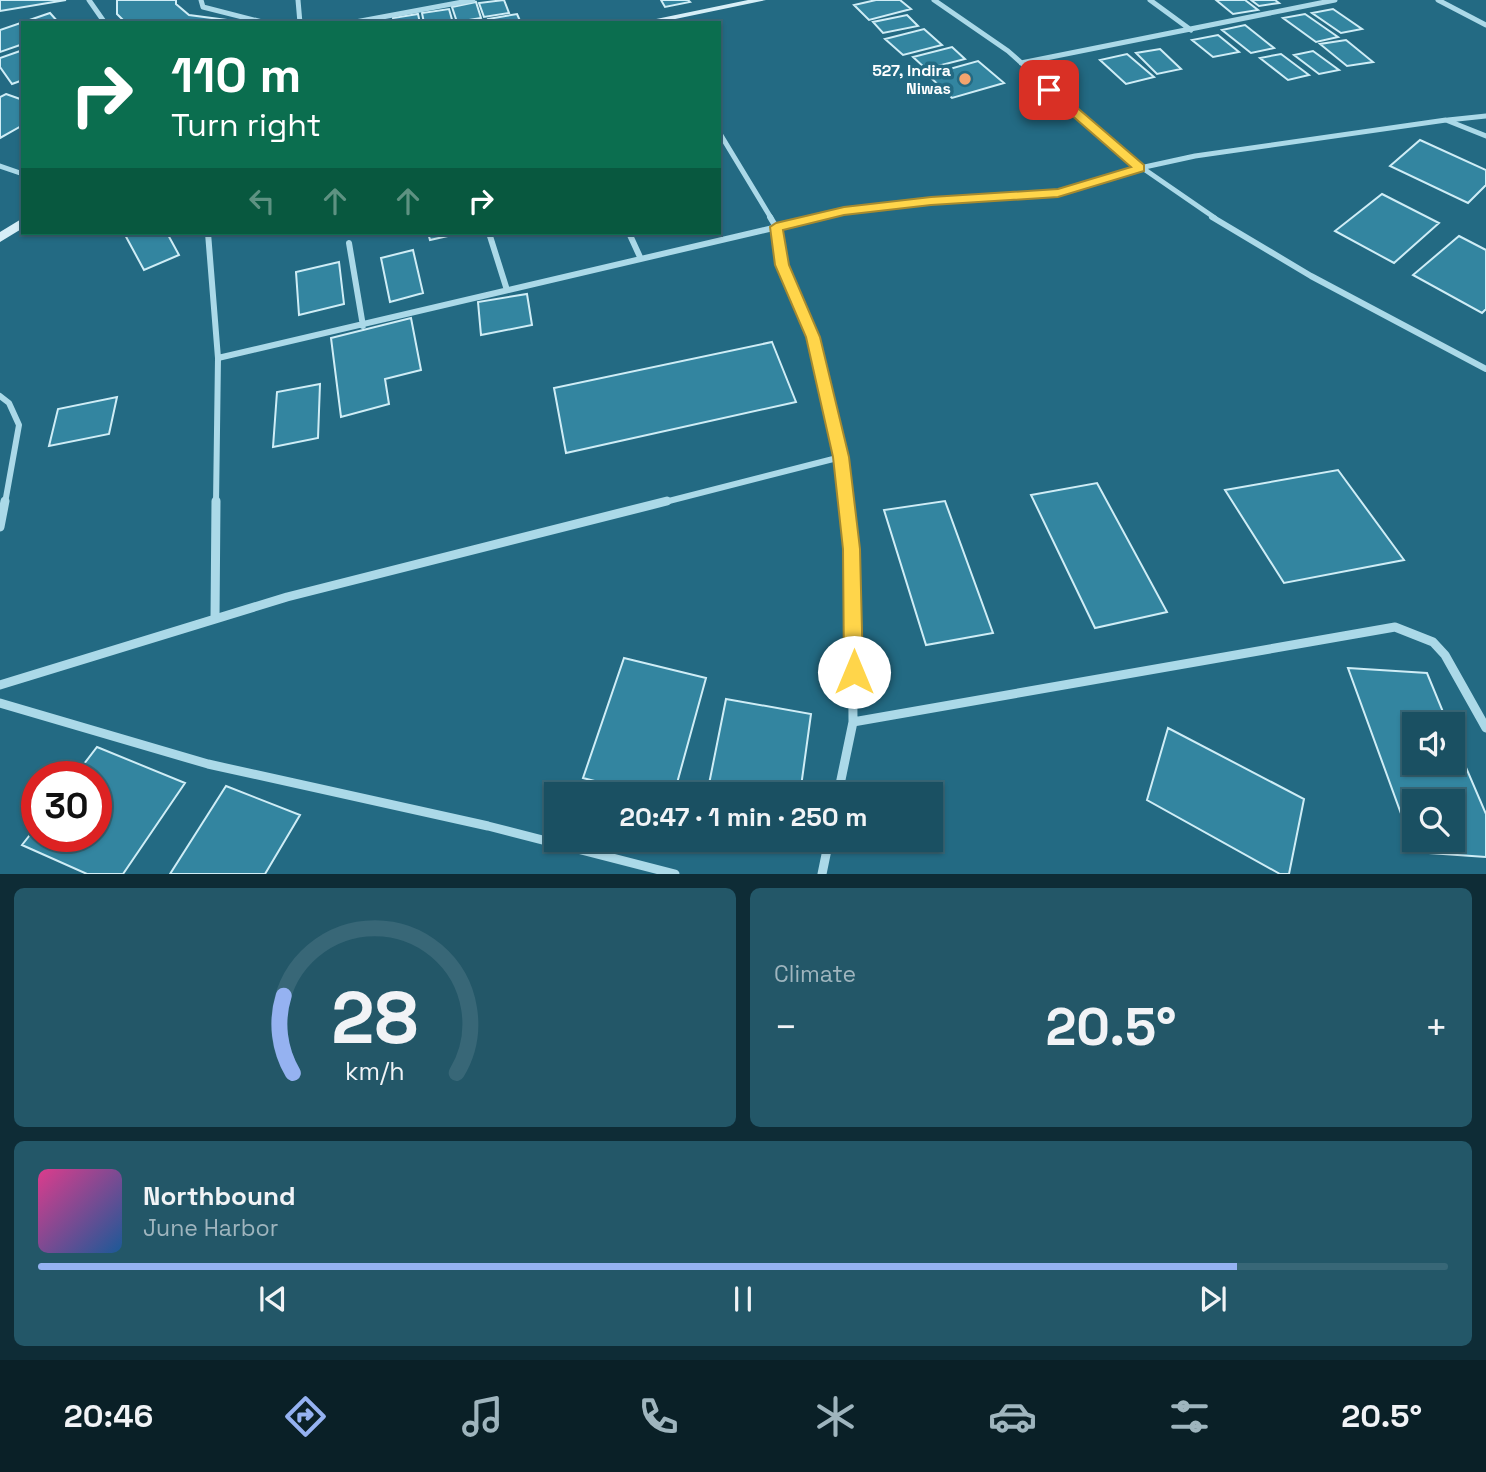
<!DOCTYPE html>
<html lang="en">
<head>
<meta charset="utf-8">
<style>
  body { margin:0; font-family:"Space Grotesk",sans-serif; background:#235768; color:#f1f3f6; height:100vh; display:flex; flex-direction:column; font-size:26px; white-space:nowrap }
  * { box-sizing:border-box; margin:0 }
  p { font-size:23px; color:#9fb5be }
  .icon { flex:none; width:38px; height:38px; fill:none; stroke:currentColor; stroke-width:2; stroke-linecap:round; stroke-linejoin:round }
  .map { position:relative; height:874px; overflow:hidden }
  .panel { display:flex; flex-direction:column; gap:14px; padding:14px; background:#0e2c36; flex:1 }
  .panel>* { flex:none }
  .top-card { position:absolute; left:21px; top:21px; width:700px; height:214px; border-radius:0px; box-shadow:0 2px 5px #0004,0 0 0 2px #386777; background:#0b6e4f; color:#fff; overflow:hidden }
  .controls { position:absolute; left:1402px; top:712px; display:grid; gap:14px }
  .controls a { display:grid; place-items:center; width:63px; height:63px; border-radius:0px; background:#1a5062; box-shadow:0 2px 5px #0004,0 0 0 2px #386777; font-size:35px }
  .speed { position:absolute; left:21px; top:761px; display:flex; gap:14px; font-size:35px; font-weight:700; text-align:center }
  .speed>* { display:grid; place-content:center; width:91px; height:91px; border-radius:50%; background:#1a5062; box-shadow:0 2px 5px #0004,0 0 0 2px #386777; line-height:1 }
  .speed .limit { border:10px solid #d22; background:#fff; color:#111 }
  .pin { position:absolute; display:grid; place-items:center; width:60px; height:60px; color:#fff; margin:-30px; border-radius:14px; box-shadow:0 4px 10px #0006 }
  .me { position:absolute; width:77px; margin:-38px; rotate:0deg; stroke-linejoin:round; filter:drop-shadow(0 0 5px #0008) }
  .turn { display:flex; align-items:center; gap:24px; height:147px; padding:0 35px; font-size:32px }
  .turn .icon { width:91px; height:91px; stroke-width:2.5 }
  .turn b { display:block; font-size:49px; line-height:60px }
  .lanes { display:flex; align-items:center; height:66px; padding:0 35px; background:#0003; justify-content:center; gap:35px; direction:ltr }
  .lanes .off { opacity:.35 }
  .big { font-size:52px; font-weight:800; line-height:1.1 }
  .panel .tile { flex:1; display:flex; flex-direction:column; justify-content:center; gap:10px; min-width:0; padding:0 24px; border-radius:10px; background:#235768 }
  .panel .dial { align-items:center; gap:0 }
  .dial svg { height:182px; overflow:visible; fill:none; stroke:#386777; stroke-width:7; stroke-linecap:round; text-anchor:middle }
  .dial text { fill:#f1f3f6; stroke:none }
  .song { display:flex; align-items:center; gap:21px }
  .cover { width:84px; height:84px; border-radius:10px; background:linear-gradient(135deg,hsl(330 70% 55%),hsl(210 70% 35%)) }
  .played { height:7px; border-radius:4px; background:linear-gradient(90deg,#95b2f1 85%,#386777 85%) }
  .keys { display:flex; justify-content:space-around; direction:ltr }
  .heat { display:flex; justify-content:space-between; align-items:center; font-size:38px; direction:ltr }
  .panel .tiles { flex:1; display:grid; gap:14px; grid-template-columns:1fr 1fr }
  .tile:last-child { grid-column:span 2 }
  .trip { position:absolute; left:544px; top:782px; width:399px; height:70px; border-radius:0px; background:#1a5062; box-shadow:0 2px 5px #0004,0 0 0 2px #386777; font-weight:800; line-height:70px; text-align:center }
  .dock { display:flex; height:112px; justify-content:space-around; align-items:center; background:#0a2027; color:#9fb5be }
  .dock .icon { width:49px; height:49px }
  .dock .current { color:#95b2f1 }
  .dock b { font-size:32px; color:#f1f3f6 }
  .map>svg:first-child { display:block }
</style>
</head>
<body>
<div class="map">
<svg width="1486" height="874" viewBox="0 0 1486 874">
  <rect width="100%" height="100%" fill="#236a83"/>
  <path fill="#3385a0" stroke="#cfedf6" stroke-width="2" fill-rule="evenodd" d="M 0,0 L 66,0 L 0,11 Z
    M 117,0 L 176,0 L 176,4 L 189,15 L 250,23 L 126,23 L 117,14 Z
    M 504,0 L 509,13 L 484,17 L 479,3 Z
    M 661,0 L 688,0 L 690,2 L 665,7 Z
    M 876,0 L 900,0 L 911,9 L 869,20 L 854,5 Z
    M 1216,0 L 1245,0 L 1258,10 L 1233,14 Z
    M 1251,0 L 1275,0 L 1279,3 L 1259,6 Z
    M 476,2 L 481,18 L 457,22 L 452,7 Z
    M 449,9 L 453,23 L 424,23 L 422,13 Z
    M 1333,9 L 1362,29 L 1341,33 L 1312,13 Z
    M 50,13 L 59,23 L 23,23 L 23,44 L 0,52 L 0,30 Z
    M 418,14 L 420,23 L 394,23 L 393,18 Z
    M 517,14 L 521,23 L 489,23 L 488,19 Z
    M 1305,14 L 1338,37 L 1316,42 L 1283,18 Z
    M 907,15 L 918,26 L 883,33 L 873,22 Z
    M 1245,25 L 1274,48 L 1251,53 L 1222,30 Z
    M 924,29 L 942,45 L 903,55 L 885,39 Z
    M 1218,35 L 1239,52 L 1213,57 L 1192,40 Z
    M 1346,40 L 1373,62 L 1347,66 L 1320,44 Z
    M 952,47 L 965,59 L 926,69 L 913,57 Z
    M 1160,49 L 1181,69 L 1157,74 L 1136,53 Z
    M 23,50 L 23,80 L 12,84 L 0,67 L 0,58 Z
    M 1313,51 L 1339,70 L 1319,74 L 1294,55 Z
    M 1127,54 L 1154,77 L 1126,84 L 1100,60 Z
    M 1281,54 L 1309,75 L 1288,80 L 1260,58 Z
    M 978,61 L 1004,83 L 952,98 L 928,75 Z
    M 6,94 L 23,100 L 23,125 L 0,138 L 0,97 Z
    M 1420,140 L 1486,170 L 1486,185 L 1468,203 L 1390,166 Z
    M 1382,194 L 1439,223 L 1394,263 L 1335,231 Z
    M 124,233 L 167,233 L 179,255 L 144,270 Z
    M 428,233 L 461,233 L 430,240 Z
    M 1459,236 L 1486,250 L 1486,309 L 1482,313 L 1413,275 Z
    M 413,250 L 423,293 L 390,302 L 381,258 Z
    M 339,262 L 344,304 L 299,315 L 296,272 Z
    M 527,294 L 532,325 L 481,335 L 478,302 Z
    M 411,318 L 421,370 L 385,379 L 389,404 L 341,417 L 331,338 Z
    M 772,342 L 796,402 L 566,453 L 554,388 Z
    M 320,384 L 318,438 L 273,447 L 277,392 Z
    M 117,397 L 109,434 L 49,446 L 58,409 Z
    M 1338,470 L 1404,560 L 1284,583 L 1225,490 Z
    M 1097,483 L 1167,612 L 1095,628 L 1031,495 Z
    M 945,501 L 993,633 L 926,645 L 884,510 Z
    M 624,658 L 706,678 L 674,794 L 645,794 L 583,778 Z
    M 1348,668 L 1427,673 L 1448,724 L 1414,724 L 1414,763 L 1452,763 L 1452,735 L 1486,814 L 1486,857 L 1415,852 ZM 1414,802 L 1452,802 L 1452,840 L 1414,840 Z
    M 726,699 L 811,714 L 800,794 L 707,794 Z
    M 1168,728 L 1304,799 L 1289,874 L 1280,874 L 1147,800 Z
    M 97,747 L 185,783 L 123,874 L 87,874 L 22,845 L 37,826 L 37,836 L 96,836 L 96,777 L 74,777 Z
    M 226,786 L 300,815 L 265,874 L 170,874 Z"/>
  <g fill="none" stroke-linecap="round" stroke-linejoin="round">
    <path stroke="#abd9e8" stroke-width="5" d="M 89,0 L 105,23
      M 201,0 L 203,7 L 266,23
      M 298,0 L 300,23
      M 934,0 L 1008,51 L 1125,156 L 1215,218
      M 1150,0 L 1191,30
      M 1438,0 L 1486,25
      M 350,23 L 473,0
      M 1021,63 L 1335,0
      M 1448,120 L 1486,116
      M 719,132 L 771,218
      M 0,166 L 23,174
      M 813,218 L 844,211 L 931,201 L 1058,193 L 1140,168 L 1195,156 L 1446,120 L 1486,136"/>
    <path stroke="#abd9e8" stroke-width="6" d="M 770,217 L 776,227 L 782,265 L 813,336 L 841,457 L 846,503
      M 1212,217 L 1311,276 L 1486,369
      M 208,233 L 218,358 L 216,503
      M 489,233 L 507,290
      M 629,233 L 640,257
      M 349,243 L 363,326
      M 218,358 L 820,217
      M 0,396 L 9,403 L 19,425 L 5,503
      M 661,503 L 841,457"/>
    <path stroke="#abd9e8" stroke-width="9" d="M 0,527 L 5,501
      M 215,619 L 216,501
      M 0,685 L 287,597 L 667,501
      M 0,703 L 208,764 L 488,826 L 675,874
      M 853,722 L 1395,627 L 1433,642 L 1445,655 L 1486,728
      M 838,794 L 853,722 L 852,549 L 846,501
      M 822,874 L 829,840"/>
    <path fill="#d6eef7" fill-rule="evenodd" d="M 748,0 L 766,0 L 656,23 L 637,23 Z
      M 23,218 L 23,228 L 0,242 L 0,232 Z"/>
  </g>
  <path fill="#ffd54a" stroke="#a68a30" stroke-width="2" d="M 1045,87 L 1053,87 L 1144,165 L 1144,171 L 1058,197 L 931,205 L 844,215 L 783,230 L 789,265 L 820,337 L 849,457 L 860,549 L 863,672 L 860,678 L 854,681 L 847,678 L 844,672 L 843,549 L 833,457 L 806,337 L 775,265 L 770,227 L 776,223 L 844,207 L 931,197 L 1058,189 L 1131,167 L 1045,92 Z"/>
  <circle fill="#f3a46e" stroke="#236a83" stroke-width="2.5" cx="965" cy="79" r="7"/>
  <g text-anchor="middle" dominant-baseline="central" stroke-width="7" stroke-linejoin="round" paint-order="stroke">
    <g font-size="16" font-weight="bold" fill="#fff" stroke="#236a83" text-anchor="end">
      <text x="951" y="70">527, Indira<tspan x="951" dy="18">Niwas</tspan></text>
    </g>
  </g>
</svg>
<div class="controls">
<a><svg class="icon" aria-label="sound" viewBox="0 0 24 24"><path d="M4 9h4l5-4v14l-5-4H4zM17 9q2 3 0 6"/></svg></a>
<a><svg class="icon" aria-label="search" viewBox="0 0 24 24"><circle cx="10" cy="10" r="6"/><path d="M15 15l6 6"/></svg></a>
</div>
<div class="speed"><div class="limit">30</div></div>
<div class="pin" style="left:1049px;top:90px;background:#d93025"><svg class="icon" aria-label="arrive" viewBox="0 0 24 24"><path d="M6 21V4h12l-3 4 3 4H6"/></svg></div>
<svg class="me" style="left:854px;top:672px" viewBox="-20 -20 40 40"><circle r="19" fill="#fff"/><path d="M0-13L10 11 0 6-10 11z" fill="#ffd54a"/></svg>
<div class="trip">20:47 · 1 min · 250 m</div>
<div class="top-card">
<div class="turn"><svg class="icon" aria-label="right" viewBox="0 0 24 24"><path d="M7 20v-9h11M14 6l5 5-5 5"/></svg><div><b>110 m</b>Turn right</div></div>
<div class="lanes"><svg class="icon off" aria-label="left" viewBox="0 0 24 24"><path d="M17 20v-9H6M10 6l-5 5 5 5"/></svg><svg class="icon off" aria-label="ahead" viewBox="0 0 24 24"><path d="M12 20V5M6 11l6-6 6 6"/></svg><svg class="icon off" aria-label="ahead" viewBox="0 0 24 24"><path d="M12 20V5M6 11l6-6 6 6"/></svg><svg class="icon" aria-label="right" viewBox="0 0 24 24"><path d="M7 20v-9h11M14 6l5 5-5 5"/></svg></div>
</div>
</div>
<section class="panel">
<div class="tiles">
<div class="tile dial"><svg viewBox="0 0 100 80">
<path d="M14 69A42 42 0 1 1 86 69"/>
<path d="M14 69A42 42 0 0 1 10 35" stroke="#95b2f1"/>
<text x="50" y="56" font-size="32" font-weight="700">28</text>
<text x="50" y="72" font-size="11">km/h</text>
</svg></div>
<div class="tile"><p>Climate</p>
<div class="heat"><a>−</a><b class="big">20.5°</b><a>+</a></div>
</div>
<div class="tile">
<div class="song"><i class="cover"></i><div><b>Northbound</b><p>June Harbor</p></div></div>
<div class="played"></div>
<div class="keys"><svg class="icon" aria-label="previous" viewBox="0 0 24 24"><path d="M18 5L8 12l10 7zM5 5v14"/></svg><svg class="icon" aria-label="pause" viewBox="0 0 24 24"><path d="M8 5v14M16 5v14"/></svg><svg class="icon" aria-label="next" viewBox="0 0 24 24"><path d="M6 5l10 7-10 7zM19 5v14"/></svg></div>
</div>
</div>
</section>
<nav class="dock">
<b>20:46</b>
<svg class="icon current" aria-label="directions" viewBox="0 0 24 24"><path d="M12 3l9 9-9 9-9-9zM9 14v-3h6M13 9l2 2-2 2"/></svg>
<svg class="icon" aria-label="music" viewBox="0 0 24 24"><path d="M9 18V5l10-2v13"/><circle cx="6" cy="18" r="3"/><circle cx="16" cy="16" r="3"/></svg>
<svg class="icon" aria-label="phone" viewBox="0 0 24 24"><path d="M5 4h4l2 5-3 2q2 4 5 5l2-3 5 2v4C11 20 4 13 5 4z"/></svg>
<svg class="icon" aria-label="climate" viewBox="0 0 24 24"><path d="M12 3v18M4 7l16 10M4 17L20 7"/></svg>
<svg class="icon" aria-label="car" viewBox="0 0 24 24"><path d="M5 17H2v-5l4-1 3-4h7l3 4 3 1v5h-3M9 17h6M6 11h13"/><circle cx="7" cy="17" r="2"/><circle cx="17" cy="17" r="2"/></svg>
<svg class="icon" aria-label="filters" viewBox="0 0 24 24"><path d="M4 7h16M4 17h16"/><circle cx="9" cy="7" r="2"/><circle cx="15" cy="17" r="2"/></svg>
<b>20.5°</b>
</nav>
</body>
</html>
